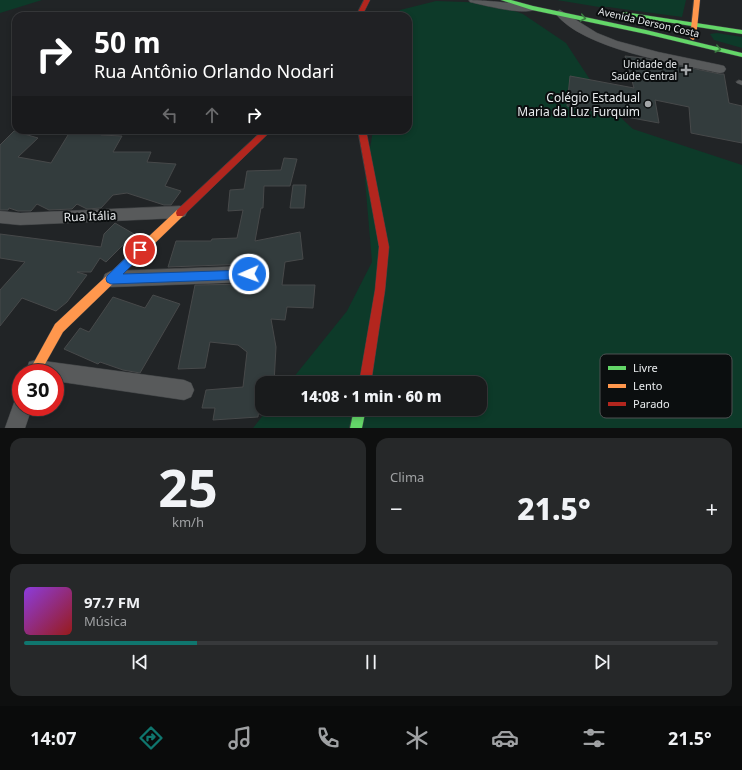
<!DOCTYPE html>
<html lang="pt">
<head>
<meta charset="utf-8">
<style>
  body { margin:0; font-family:"Noto Sans",sans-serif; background:#262829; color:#f1f3f6; height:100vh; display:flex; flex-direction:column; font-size:15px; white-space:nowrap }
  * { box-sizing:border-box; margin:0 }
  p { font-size:13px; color:#9fa1a3 }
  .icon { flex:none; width:22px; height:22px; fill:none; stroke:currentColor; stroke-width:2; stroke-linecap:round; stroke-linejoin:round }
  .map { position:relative; height:428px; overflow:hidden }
  .details { display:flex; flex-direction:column; gap:10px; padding:10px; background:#0e0f0f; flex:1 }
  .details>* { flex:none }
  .hud { position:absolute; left:12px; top:12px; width:400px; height:122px; border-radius:12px; box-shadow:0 2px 6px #0003,0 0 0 1px #37393b; background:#202124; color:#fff; overflow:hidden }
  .speed { position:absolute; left:12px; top:364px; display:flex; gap:8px; font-size:20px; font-weight:700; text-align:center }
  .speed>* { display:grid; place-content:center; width:52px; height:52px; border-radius:50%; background:#191b1c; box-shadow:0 2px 6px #0003,0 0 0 1px #37393b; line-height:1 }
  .speed .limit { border:6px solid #d22; background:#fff; color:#111 }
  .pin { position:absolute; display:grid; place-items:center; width:34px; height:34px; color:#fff; margin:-17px; border:2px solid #fff; border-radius:50%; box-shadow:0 1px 4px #0007 }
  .me { position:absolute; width:44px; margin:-22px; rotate:268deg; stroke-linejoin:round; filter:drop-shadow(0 0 3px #0008) }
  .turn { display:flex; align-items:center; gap:14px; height:84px; padding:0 16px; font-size:18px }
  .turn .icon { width:52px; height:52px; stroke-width:2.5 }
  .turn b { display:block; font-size:28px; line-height:34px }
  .lanes { display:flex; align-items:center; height:38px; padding:0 16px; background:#0003; justify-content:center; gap:20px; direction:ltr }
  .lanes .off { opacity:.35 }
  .big { font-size:30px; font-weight:800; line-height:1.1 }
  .details .widget { flex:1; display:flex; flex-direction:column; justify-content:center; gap:6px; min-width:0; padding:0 14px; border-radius:12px; background:#262829 }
  .details .dial { align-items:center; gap:0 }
  .dial b { font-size:52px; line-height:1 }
  .song { display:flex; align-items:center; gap:12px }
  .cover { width:48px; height:48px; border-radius:6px; background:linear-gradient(135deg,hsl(270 70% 55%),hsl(0 70% 35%)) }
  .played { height:4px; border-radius:2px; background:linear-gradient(90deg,#0f766e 25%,#37393b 25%) }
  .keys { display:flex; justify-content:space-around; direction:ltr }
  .heat { display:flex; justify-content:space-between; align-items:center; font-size:22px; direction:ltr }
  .details .tiles { flex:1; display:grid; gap:10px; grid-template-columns:1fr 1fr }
  .widget:last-child { grid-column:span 2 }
  .trip { position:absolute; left:255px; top:376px; width:232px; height:40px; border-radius:12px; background:#191b1c; box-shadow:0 2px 6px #0003,0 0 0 1px #37393b; font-weight:800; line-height:40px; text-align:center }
  .dock { display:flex; height:64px; justify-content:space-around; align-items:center; background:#0a0b0b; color:#9fa1a3 }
  .dock .icon { width:28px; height:28px }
  .dock .selected { color:#0f766e }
  .dock b { font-size:18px; color:#f1f3f6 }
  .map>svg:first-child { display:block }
</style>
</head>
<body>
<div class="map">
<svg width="742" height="428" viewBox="0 0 742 428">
  <rect width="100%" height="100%" fill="#212426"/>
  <path fill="#0d3a29" d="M 0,0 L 42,0 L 0,13 Z
    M 557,0 L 686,0 L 682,17 L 608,7 L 599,7 Z
    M 436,1 L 492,3 L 523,14 L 566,43 L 606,104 L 633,129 L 742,165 L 742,428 L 253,428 L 268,409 L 480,409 L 480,383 L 289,383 L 347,311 L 372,262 L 365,180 L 373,130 L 408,130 L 408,16 L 397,16 L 400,10 Z
    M 717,33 L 742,37 L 742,48 L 714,40 L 710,34 Z"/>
  <path fill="#333c3d" stroke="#47494a" d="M 625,56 L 643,58 L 720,74 L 724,74 L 729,103 L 742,106 L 742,143 L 691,133 L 689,107 L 655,100 L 659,123 L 567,106 L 570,76 L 634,88 Z
    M 71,130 L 104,130 L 101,135 L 122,136 L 113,152 L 151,152 L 147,162 L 176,164 L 165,186 L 181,191 L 171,205 L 164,205 L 127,193 L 113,195 L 101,208 L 87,209 L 77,204 L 72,209 L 49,210 L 37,204 L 31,211 L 18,211 L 9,208 L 8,210 L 0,210 L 0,145 L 14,131 L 38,138 L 18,157 L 51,163 Z
    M 284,158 L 297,159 L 290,186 L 264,186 L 263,208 L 261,208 L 255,241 L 300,232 L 303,259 L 285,262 L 282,285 L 315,285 L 313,308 L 287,307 L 285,320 L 271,319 L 276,347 L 274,383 L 262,383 L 258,417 L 213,420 L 215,408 L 202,408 L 206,390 L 243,387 L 247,352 L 238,345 L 210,342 L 205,368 L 178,369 L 195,285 L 249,284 L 256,280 L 258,273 L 256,268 L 249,264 L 168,267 L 176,241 L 211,241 L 212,239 L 237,238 L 243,210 L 228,211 L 230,190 L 244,189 L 247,171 L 281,170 Z
    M 293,185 L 306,185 L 304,208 L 290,208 Z
    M 115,223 L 134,234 L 106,262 L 100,258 L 91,272 L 77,272 L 87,275 L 67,302 L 56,311 L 22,298 L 0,326 L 0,290 L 25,262 L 0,258 L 0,234 L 101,247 L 104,234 Z
    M 153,295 L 180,304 L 140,373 L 123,370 L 100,362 L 98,364 L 64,349 L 80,328 L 89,332 L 113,297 L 145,308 Z"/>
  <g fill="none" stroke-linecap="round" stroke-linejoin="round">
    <g stroke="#3f4244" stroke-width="1">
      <path id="lane" d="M 739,80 L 742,81 L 742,85 L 737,83 L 736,82 Z"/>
    </g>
    <g stroke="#3f4244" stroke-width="1">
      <path id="street" d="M 469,0 C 478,0 533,4 537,8 C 529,17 483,5 470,2 Z
        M 560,10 L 597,33 L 617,41 L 658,52 L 720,65 L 724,66 L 726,69 L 724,72 L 720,73 C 677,64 582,49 555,13 Z
        M 180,206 L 185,208 L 187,212 L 185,216 L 180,218 L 20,225 L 0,223 L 0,211 L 20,213 Z
        M 249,266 L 255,269 L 257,274 L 255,279 L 249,282 L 111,287 L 105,284 L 103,279 L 105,274 L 111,271 Z
        M 36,360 L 184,380 L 191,383 L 194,390 L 191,397 L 184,400 L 55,381 L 55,373 L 28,373 L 27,369 L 29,362 Z
        M 21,398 L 21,407 L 32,407 L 25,428 L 5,428 L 15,400 Z"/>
    </g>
    <g stroke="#3f4244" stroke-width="1">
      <path id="fast" d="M 501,0 L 511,0 L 533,6 L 646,30 L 742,53 L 742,57 L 646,34 L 532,10 Z
        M 624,12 L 742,30 L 742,34 L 622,15 L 621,14 Z
        M 354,409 L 366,409 L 362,428 L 350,428 Z"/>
    </g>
    <g stroke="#3f4244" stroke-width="1">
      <path id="slow" d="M 694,0 L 700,0 L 696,38 L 693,40 L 690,38 Z
        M 180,209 L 183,210 L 184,213 L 183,216 L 63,332 L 40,373 L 28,373 L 55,324 L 177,210 Z"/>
    </g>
    <g stroke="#3f4244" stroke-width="1">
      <path id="jam" d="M 364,0 L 370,0 L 362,16 L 356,16 Z
        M 263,130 L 272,130 L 183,216 L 177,216 L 176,213 L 177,210 Z
        M 358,130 L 366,130 L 389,247 L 385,290 L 371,383 L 359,383 L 375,290 L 379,247 Z"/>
    </g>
    <use href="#lane" fill="#585a5b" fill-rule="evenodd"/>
    <use href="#street" fill="#585a5b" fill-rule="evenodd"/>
    <use href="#fast" fill="#63d668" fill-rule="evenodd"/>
    <use href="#slow" fill="#ff974d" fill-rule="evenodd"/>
    <use href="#jam" fill="#b3261e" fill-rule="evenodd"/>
  </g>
  <defs><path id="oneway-chevron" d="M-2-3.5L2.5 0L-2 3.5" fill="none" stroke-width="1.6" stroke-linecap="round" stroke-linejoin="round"/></defs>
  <g stroke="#3b7c40">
    <use href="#oneway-chevron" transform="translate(583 18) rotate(12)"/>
    <use href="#oneway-chevron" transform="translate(718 49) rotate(14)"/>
  </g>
  <path fill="#1a73e8" stroke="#114b97" d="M 140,246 L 144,247 L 145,250 L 144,253 L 123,274 L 249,270 L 252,271 L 254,274 L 252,278 L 249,279 L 111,284 L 107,282 L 106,279 L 107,276 L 137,247 Z"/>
  <g fill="#a3a6a8" stroke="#0b0e0f" stroke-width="1.5">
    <path d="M684 64h4v4h4v4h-4v4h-4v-4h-4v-4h4z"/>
    <circle cx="648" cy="104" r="4"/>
  </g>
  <g text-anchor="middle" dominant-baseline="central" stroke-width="4" stroke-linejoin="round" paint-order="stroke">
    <g font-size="10" fill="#e9ecee" stroke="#0b0e0f">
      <text transform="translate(649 22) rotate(13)">Avenida Derson Costa</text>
    </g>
    <g font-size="10" fill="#e9ecee" stroke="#0b0e0f" text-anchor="end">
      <text x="677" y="64">Unidade de<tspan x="677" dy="12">Saúde Central</tspan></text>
    </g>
    <g font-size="12" fill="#e9ecee" stroke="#0b0e0f" text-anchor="end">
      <text x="640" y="97">Colégio Estadual<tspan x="640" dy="14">Maria da Luz Furquim</tspan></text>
    </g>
    <g font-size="12" fill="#e9ecee" stroke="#0b0e0f">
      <text transform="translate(90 216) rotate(-2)">Rua Itália</text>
    </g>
  </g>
  <rect x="600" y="354" width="132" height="64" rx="6" fill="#0b0e0f" stroke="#4e5152" stroke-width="1"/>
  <rect x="608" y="366" width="18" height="4" fill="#63d668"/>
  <rect x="608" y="384" width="18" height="4" fill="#ff974d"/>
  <rect x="608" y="402" width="18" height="4" fill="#b3261e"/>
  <g font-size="11" fill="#e9ecee">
    <text x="633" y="372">Livre</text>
    <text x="633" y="390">Lento</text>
    <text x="633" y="408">Parado</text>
  </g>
</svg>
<div class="speed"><div class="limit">30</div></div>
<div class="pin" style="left:140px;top:250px;background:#d93025"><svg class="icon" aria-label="arrive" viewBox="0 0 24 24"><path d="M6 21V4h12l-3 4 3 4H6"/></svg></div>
<svg class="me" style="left:249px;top:274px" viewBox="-20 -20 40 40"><circle r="17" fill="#1a73e8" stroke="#fff" stroke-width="3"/><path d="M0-11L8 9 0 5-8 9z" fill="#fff"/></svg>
<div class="trip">14:08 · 1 min · 60 m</div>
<div class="hud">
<div class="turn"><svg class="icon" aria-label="right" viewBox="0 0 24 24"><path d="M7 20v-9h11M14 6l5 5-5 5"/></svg><div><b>50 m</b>Rua Antônio Orlando Nodari</div></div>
<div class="lanes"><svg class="icon off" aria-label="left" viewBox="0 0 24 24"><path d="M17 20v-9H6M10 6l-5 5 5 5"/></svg><svg class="icon off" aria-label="ahead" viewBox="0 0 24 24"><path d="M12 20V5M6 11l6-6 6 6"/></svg><svg class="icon" aria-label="right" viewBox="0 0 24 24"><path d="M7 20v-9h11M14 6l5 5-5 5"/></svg></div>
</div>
</div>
<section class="details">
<div class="tiles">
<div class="widget dial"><b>25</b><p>km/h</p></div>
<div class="widget"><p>Clima</p>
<div class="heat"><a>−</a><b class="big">21.5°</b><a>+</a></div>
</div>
<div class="widget">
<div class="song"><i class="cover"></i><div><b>97.7 FM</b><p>Música</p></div></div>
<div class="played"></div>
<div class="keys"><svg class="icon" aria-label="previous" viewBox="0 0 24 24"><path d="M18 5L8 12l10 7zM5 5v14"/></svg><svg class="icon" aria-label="pause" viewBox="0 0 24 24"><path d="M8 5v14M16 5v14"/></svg><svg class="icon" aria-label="next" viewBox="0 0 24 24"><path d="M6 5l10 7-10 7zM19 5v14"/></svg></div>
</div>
</div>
</section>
<nav class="dock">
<b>14:07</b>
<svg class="icon selected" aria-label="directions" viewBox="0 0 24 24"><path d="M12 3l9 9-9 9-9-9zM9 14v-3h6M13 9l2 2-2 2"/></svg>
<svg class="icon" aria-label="music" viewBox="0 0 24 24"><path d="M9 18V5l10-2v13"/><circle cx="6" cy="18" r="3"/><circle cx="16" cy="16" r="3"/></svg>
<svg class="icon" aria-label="phone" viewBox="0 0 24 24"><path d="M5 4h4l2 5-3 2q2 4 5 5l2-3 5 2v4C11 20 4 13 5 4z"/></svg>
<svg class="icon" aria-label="climate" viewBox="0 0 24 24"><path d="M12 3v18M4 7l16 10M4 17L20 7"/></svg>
<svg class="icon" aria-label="car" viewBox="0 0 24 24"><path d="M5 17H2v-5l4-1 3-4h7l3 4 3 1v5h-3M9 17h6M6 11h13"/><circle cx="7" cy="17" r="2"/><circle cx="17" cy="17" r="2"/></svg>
<svg class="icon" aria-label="filters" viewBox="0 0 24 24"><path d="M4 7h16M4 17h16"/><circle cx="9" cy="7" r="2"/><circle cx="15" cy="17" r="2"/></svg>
<b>21.5°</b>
</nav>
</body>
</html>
